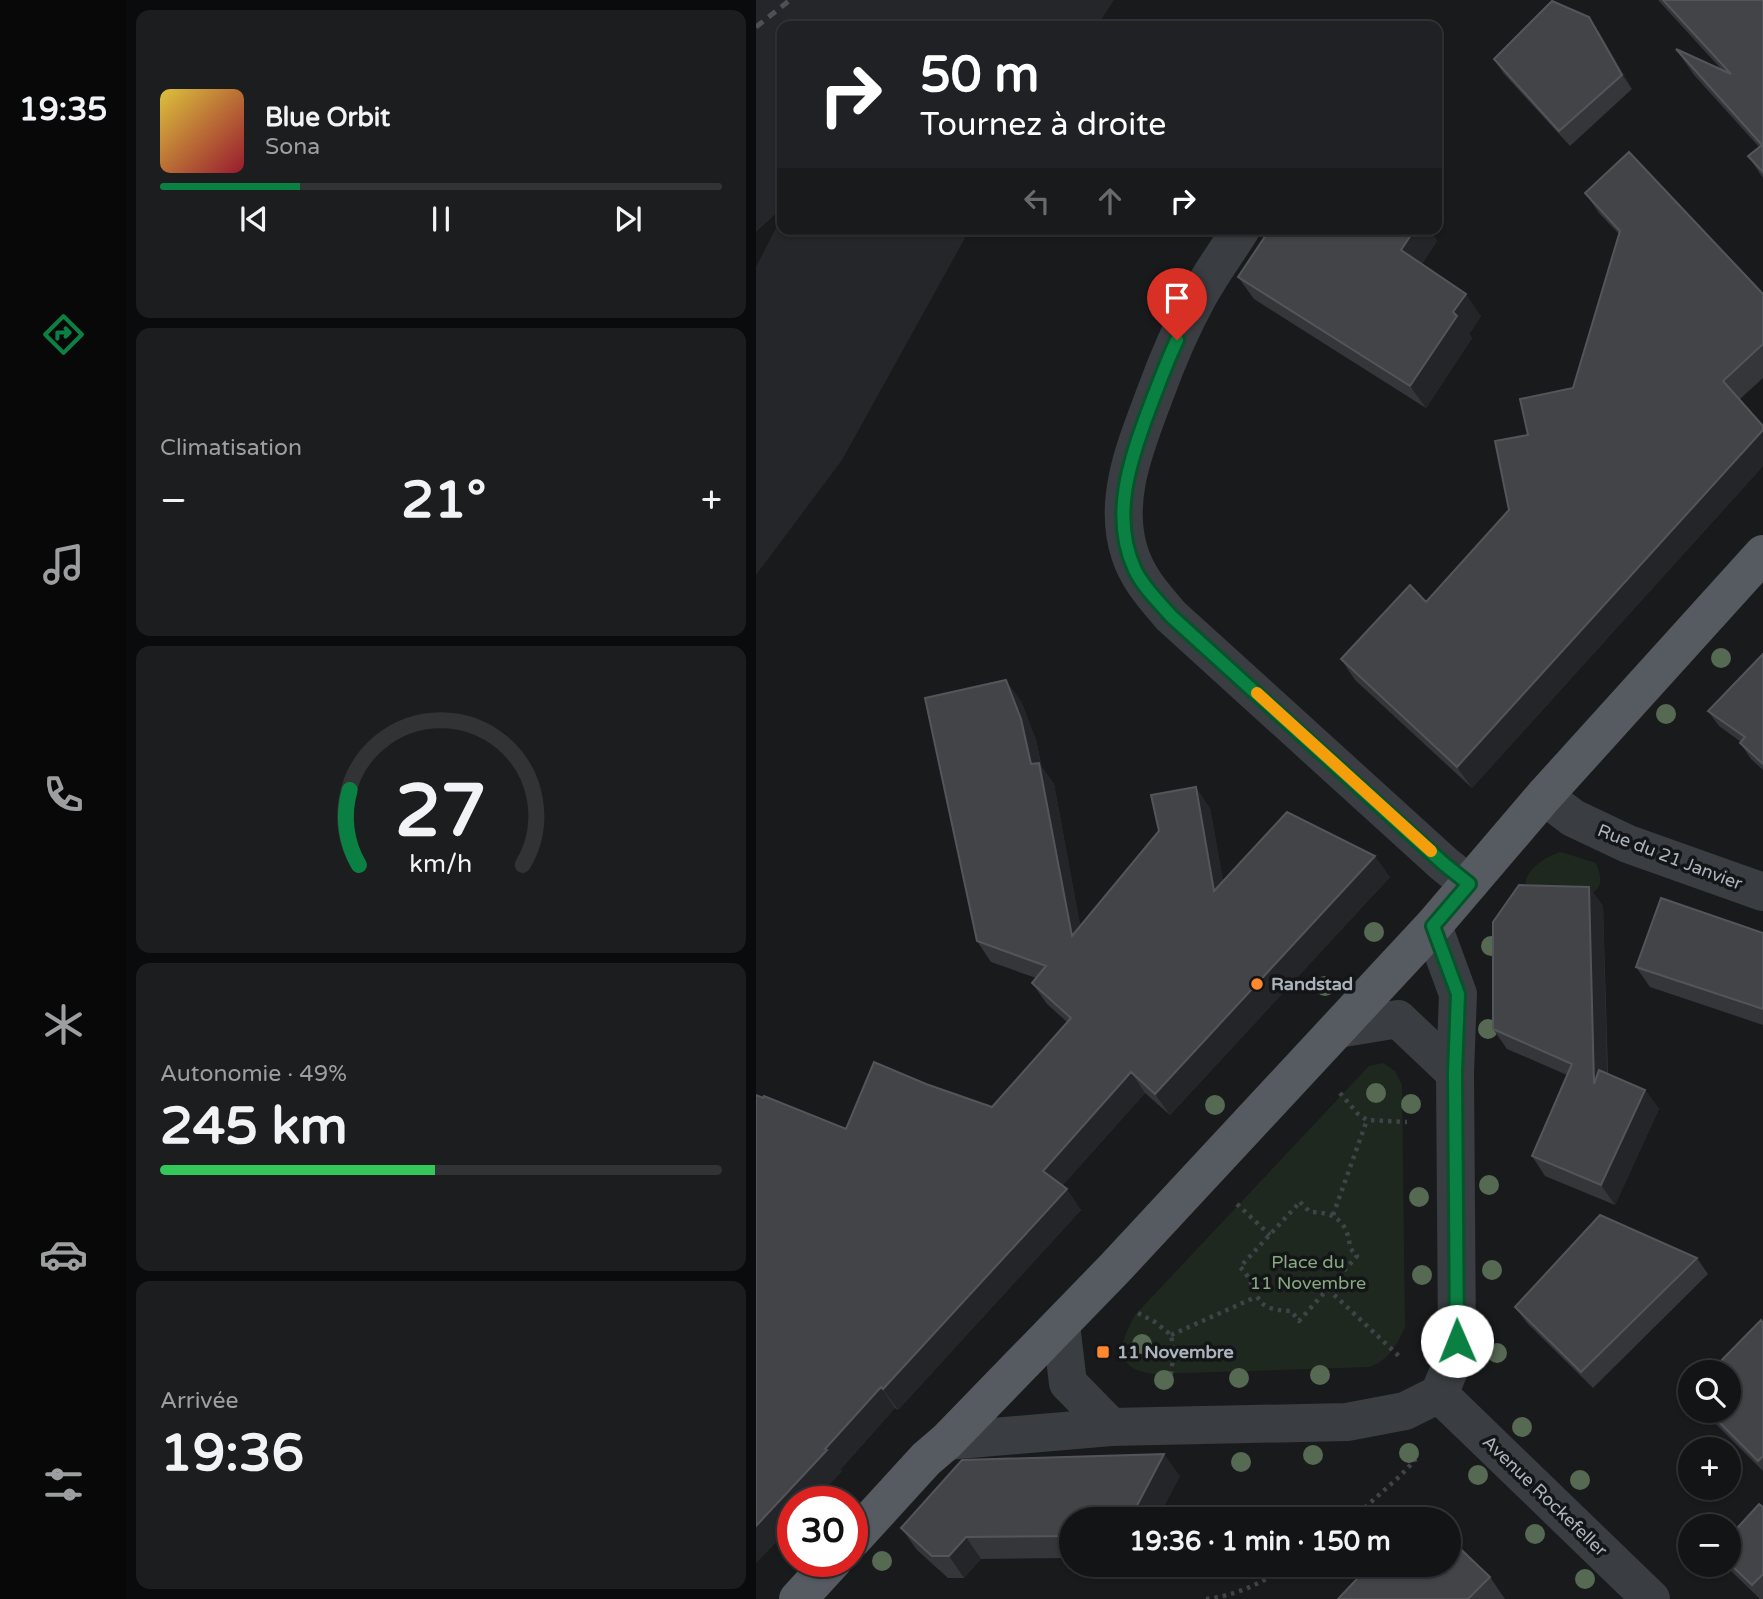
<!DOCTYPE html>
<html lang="fr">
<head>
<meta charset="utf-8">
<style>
  body { margin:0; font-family:"Varela Round",sans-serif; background:#1c1d1e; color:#f1f3f6; height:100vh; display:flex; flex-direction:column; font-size:26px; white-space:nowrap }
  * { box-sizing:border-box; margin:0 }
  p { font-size:23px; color:#9d9ea0 }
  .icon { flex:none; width:38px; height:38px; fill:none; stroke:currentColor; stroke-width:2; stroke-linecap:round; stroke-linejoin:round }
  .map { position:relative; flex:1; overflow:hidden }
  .sheet { display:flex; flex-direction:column; gap:10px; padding:10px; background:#0a0b0c; width:630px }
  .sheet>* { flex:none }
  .guide { position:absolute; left:21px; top:21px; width:665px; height:214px; border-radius:14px; box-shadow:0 2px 5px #0004,0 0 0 2px #323334; background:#202124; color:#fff; overflow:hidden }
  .buttons { position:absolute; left:922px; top:1360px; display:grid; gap:14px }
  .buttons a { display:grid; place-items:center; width:63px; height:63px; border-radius:50%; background:#131415; box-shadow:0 2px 5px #0004,0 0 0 2px #323334; font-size:35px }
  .speed { position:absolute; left:21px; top:1486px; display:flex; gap:14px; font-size:35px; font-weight:700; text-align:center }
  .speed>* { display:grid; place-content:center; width:91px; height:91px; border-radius:50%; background:#131415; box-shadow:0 2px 5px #0004,0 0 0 2px #323334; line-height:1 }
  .speed .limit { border:10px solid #d22; background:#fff; color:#111 }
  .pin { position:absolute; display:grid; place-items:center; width:60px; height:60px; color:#fff; margin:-72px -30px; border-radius:50% 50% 50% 0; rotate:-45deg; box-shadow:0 0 7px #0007 }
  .pin .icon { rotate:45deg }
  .me { position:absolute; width:77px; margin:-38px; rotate:359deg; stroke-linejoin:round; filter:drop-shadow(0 0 5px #0008) }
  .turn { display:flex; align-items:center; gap:24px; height:147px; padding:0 28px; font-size:32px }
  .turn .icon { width:91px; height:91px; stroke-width:2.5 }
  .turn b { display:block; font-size:49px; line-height:60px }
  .lanes { display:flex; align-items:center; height:66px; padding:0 28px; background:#0003; justify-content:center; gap:35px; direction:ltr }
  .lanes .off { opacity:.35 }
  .big { font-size:52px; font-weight:700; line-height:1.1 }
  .sheet .widget { flex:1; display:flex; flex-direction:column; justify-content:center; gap:10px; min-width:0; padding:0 24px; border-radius:14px; background:#1c1d1e }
  .sheet .dial { align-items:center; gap:0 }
  .dial svg { height:182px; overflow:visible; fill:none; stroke:#323334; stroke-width:7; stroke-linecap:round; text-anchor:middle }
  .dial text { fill:#f1f3f6; stroke:none }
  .song { display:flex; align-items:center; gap:21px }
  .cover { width:84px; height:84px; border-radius:10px; background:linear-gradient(135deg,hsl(50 70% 55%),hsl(350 70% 35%)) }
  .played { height:7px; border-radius:4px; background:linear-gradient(90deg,#0b8043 25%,#323334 25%) }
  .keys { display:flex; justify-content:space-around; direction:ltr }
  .heat { display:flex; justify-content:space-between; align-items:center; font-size:38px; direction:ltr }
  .charge { height:10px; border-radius:5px; background:linear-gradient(90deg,#34c759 49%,#323334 0) }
  .trip { position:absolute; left:303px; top:1507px; width:402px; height:70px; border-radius:35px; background:#131415; box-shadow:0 2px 5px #0004,0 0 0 2px #323334; font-weight:700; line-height:70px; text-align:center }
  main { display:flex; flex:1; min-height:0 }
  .tabs { display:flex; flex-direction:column; width:126px; justify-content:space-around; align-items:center; background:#080808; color:#9d9ea0 }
  .tabs .icon { width:49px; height:49px }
  .tabs .current { color:#0b8043 }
  .tabs b { font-size:32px; color:#f1f3f6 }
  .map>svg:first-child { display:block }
</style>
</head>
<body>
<main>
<nav class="tabs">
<b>19:35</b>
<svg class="icon current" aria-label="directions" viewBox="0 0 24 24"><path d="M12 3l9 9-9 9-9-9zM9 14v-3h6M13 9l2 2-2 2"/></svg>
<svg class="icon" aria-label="music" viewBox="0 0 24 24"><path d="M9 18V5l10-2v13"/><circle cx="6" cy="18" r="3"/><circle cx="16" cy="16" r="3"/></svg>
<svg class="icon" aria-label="phone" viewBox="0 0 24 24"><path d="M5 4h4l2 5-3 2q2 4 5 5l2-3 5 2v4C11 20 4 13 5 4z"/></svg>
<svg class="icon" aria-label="climate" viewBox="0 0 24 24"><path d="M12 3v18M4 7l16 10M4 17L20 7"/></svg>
<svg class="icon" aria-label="car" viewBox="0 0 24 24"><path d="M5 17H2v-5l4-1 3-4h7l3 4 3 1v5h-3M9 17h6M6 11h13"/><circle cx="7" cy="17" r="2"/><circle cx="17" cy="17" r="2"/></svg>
<svg class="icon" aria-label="filters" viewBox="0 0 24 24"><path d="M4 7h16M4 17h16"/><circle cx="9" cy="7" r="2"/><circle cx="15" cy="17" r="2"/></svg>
</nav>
<section class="sheet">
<div class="widget">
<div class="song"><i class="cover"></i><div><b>Blue Orbit</b><p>Sona</p></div></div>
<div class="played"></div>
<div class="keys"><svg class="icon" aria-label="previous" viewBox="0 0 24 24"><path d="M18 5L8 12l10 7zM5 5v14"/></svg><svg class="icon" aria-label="pause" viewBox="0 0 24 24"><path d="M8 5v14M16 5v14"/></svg><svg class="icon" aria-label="next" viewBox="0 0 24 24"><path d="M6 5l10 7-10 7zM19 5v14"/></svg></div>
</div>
<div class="widget"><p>Climatisation</p>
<div class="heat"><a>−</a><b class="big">21°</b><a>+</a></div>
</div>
<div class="widget dial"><svg viewBox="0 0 100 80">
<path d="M14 69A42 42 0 1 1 86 69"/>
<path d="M14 69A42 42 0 0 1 10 36" stroke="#0b8043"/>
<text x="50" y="56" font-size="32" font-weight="700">27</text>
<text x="50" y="72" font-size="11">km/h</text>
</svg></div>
<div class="widget"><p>Autonomie · 49%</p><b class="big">245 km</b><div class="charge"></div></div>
<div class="widget"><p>Arrivée</p><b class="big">19:36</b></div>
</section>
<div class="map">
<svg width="1007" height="1599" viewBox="0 0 1007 1599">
  <rect width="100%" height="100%" fill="#191a1c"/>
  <path fill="#252629" d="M 0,0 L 358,0 L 341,26 L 26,26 L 26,208 L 0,232 Z
    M 26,216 L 26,229 L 214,229 L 86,460 L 0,575 L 0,267 Z"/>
  <path fill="#1f281f" d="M 805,852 L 840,863 C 845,876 848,886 835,894 L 770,888 C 766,871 790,856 805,852 Z
    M 627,1063 L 639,1071 L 646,1085 L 649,1327 C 642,1344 631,1362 613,1367 L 396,1374 C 356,1367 363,1344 379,1315 L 613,1066 Z"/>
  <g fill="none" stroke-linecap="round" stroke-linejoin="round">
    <path stroke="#404448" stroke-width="4.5" stroke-dasharray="3.5 5" stroke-linecap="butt" d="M 584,1093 L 602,1114 L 611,1120 L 651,1122
      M 544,1202 L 554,1212 C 579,1212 592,1222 594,1248 L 601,1256 L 543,1321 L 535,1311 C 491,1310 507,1290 484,1267 Z
      M 481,1204 L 514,1235
      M 577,1215 L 611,1120
      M 572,1289 L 646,1359
      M 382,1313 L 399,1322 L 415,1335 L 418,1352 L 414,1380
      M 415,1335 L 500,1297
      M 596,1519 L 644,1476 L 660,1459
      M 450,1599 C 480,1596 510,1581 535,1564"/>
    <path stroke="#3a3d41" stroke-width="38" d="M 485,229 C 471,252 455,273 442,297 C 425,328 411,361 399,394 C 380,445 356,500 374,554 C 382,579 399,597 415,616 L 688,864 L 713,884
      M 788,796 L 817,818 L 872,844 L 1007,892
      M 582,1029 L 642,1019 L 699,1073
      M 305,1325 L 312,1383 L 355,1427
      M 683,1394 L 895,1599
      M 191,1441 L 355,1427 L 591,1422 L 649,1411 L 683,1394 L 694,1368 L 701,1341 L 699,1073 L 702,994 L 677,926"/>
    <path stroke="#565b61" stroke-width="38" d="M 96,1540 L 170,1459 L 191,1441 L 359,1268 L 677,926 L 788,796 L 1007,554
      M 42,1599 L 77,1561"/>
    <path stroke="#4d5156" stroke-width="5" stroke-dasharray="9 7" stroke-linecap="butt" d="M 0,27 L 34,0"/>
  </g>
  <g fill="#566953">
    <circle cx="965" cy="658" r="10"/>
    <circle cx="910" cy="714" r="10"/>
    <circle cx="618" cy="932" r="10"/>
    <circle cx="735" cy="946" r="10"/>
    <circle cx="569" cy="986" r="10"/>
    <circle cx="732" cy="1029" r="10"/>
    <circle cx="620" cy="1093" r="10"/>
    <circle cx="655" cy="1104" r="10"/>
    <circle cx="459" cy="1105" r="10"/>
    <circle cx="733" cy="1185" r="10"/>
    <circle cx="663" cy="1197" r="10"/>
    <circle cx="736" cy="1270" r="10"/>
    <circle cx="666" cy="1275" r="10"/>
    <circle cx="386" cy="1344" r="10"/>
    <circle cx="741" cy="1353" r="10"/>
    <circle cx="564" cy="1375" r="10"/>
    <circle cx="483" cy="1378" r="10"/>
    <circle cx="408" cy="1380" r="10"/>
    <circle cx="766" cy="1427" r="10"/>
    <circle cx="653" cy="1453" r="10"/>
    <circle cx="557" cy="1455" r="10"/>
    <circle cx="485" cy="1462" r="10"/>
    <circle cx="722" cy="1475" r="10"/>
    <circle cx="824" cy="1480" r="10"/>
    <circle cx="779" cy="1534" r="10"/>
    <circle cx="126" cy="1561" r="10"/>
    <circle cx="829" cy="1579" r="10"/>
  </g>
  <path fill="#35363a" d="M 902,0 L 1007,0 L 1007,178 L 992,156 L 1003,147 L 938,75 L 920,49 L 966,70 Z
    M 843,32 L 876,89 L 814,146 L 748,74 L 738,59 Z
    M 829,193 L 1007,294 L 1007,378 L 984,399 L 1007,426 L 1007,466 L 716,788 L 599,680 L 585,659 L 670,602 L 753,510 L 772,435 L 817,388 L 863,234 L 843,213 Z
    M 514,229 L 673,229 L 681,241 L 666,264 L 725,316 L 713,334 L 716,338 L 670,408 L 498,299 L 482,277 Z
    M 1007,654 L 1007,770 L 995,759 L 984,743 L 985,742 L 963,726 L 952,711 Z
    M 265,701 L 280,740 L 286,768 L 298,784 L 324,925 L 454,808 L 467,881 L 634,877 L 414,1115 L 389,1093 L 306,1186 L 325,1210 L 142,1410 L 139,1408 L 84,1470 L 86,1471 L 57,1502 L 37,1502 L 37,1524 L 0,1563 L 0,1095 L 90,1129 L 170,1084 L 236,1107 L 311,1022 L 291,1004 L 276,983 L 280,978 L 235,962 L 221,941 Z
    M 833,887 L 847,906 L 852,1074 L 889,1090 L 903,1109 L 859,1205 L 789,1176 L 776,1156 L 811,1075 L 751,1049 L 737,1029 Z
    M 1007,933 L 1007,1025 L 894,987 L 880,967 Z
    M 941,1258 L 952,1274 L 837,1388 L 771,1323 L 759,1307 Z
    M 1007,1323 L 1007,1471 L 946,1410 L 973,1410 Z
    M 424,1476 L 401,1519 L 315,1519 L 315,1558 L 225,1559 L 208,1578 L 192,1578 L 161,1550 L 145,1528 Z
    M 1007,1507 L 1007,1599 L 1004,1599 L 975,1571 L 970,1564 L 973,1564 L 973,1537 Z
    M 734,1577 L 749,1599 L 582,1599 Z"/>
  <path fill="#242528" d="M 833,17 L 843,32 L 876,89 L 866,75 Z
    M 659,229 L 673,229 L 681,241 L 661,272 L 645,250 Z
    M 710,294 L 725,316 L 713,334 L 716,338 L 670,408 L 654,386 L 697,312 Z
    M 1007,430 L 1007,466 L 716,788 L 701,767 Z
    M 250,680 L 265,701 L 280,740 L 286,769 L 298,784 L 330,957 L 316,936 L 275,764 Z
    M 440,787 L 454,808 L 473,912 L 458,891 Z
    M 619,856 L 634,877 L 414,1115 L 399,1094 Z
    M 833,887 L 847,906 L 852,1104 L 838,1084 Z
    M 375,1072 L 389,1093 L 301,1192 L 287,1171 Z
    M 889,1090 L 903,1109 L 859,1205 L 845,1185 Z
    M 311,1189 L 325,1210 L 142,1410 L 127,1389 Z
    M 125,1387 L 139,1408 L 84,1470 L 86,1471 L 57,1502 L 37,1502 L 37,1524 L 0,1563 L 0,1526 Z
    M 408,1454 L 424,1476 L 401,1519 L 374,1519 Z
    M 210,1537 L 225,1559 L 208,1578 L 193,1556 Z"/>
  <path fill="#424448" stroke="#52565a" stroke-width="2" d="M 907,0 L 1007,0 L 1007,172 L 992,156 L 1006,145 L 920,49 L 975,74 Z
    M 796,1 L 833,17 L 866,75 L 803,131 L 738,59 Z
    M 873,152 L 1007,294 L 1007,344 L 967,381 L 1007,426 L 1007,430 L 701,767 L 585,659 L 654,585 L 670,602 L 753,510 L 739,441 L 772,435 L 764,399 L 817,388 L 864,231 L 829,193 Z
    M 514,229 L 659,229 L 645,250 L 710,294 L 697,312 L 701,316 L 654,386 L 482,277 Z
    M 1007,654 L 1007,764 L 984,743 L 989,737 L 952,711 Z
    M 250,680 L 265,719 L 275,764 L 283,763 L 316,936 L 403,831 L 395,795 L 440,787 L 458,891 L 531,812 L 619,856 L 399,1094 L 375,1072 L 287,1171 L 311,1189 L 127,1389 L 125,1387 L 69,1449 L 71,1450 L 0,1526 L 0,1095 L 7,1098 L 8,1096 L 90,1129 L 118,1062 L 170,1084 L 236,1107 L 315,1018 L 276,983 L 290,966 L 221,941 L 169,698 Z
    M 763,885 L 833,887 L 838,1084 L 843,1070 L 889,1090 L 845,1185 L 776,1156 L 816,1064 L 737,1029 L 737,922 Z
    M 905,898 L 1007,933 L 1007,1009 L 880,967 Z
    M 844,1215 L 941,1258 L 825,1372 L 759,1307 Z
    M 1005,1320 L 1007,1323 L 1007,1456 L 1002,1461 L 951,1410 L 973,1410 L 973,1372 L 954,1372 Z
    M 408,1454 L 374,1519 L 315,1519 L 315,1536 L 210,1537 L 193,1556 L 176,1556 L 145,1528 L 206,1460 Z
    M 1003,1504 L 1007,1507 L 1007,1574 L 996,1585 L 973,1563 L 973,1537 Z
    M 666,1511 L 674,1519 L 659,1519 Z
    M 693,1538 L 734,1577 L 712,1599 L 582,1599 L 615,1564 L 693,1564 Z"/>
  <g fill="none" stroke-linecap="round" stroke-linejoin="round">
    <g stroke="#07532c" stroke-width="18">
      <path id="route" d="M 421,340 C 410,363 402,386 393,409 C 374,460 354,517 379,570 C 387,587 403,602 415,616 L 688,864 L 713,884 L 677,926 L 702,994 L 699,1073 L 701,1341"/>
    </g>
    <use href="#route" stroke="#0b8043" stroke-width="12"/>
    <path stroke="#f59e0b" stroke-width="12" d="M 501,693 L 675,851"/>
  </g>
  <g fill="#ff872e" stroke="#141517" stroke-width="2.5">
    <circle cx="501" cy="984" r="7"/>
    <rect x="340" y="1345" width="14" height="14" rx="3.5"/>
  </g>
  <g text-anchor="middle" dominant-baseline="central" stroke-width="7" stroke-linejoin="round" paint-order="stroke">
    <g font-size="18" fill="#abb4bc" stroke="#141517">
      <text transform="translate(914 857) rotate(21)">Rue du 21 Janvier</text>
      <text transform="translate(789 1496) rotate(44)">Avenue Rockefeller</text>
    </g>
    <g font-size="18" font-weight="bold" fill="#abb4bc" stroke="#141517" text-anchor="start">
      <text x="515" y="984">Randstad</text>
      <text x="361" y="1352">11 Novembre</text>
    </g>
    <g font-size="18" fill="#87a980" stroke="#141517">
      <text x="552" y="1262">Place du<tspan x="552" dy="21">11 Novembre</tspan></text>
    </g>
  </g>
</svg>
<div class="buttons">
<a><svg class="icon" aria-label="search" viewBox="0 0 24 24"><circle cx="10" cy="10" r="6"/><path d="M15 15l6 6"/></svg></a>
<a>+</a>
<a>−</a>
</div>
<div class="speed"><div class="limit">30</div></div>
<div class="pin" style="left:421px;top:340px;background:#d93025"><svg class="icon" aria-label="arrive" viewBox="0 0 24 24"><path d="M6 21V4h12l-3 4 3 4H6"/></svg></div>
<svg class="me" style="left:701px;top:1341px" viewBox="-20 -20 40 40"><circle r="19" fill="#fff"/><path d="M0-13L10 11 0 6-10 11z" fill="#0b8043"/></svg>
<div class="trip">19:36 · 1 min · 150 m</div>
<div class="guide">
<div class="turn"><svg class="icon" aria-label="right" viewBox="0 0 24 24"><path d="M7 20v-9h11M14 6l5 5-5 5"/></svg><div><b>50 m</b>Tournez à droite</div></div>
<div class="lanes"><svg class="icon off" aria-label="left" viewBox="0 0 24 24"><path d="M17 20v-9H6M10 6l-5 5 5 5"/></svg><svg class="icon off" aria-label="ahead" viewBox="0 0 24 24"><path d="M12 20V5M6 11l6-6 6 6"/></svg><svg class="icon" aria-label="right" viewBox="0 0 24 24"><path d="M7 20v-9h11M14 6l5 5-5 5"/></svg></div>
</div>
</div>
</main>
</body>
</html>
